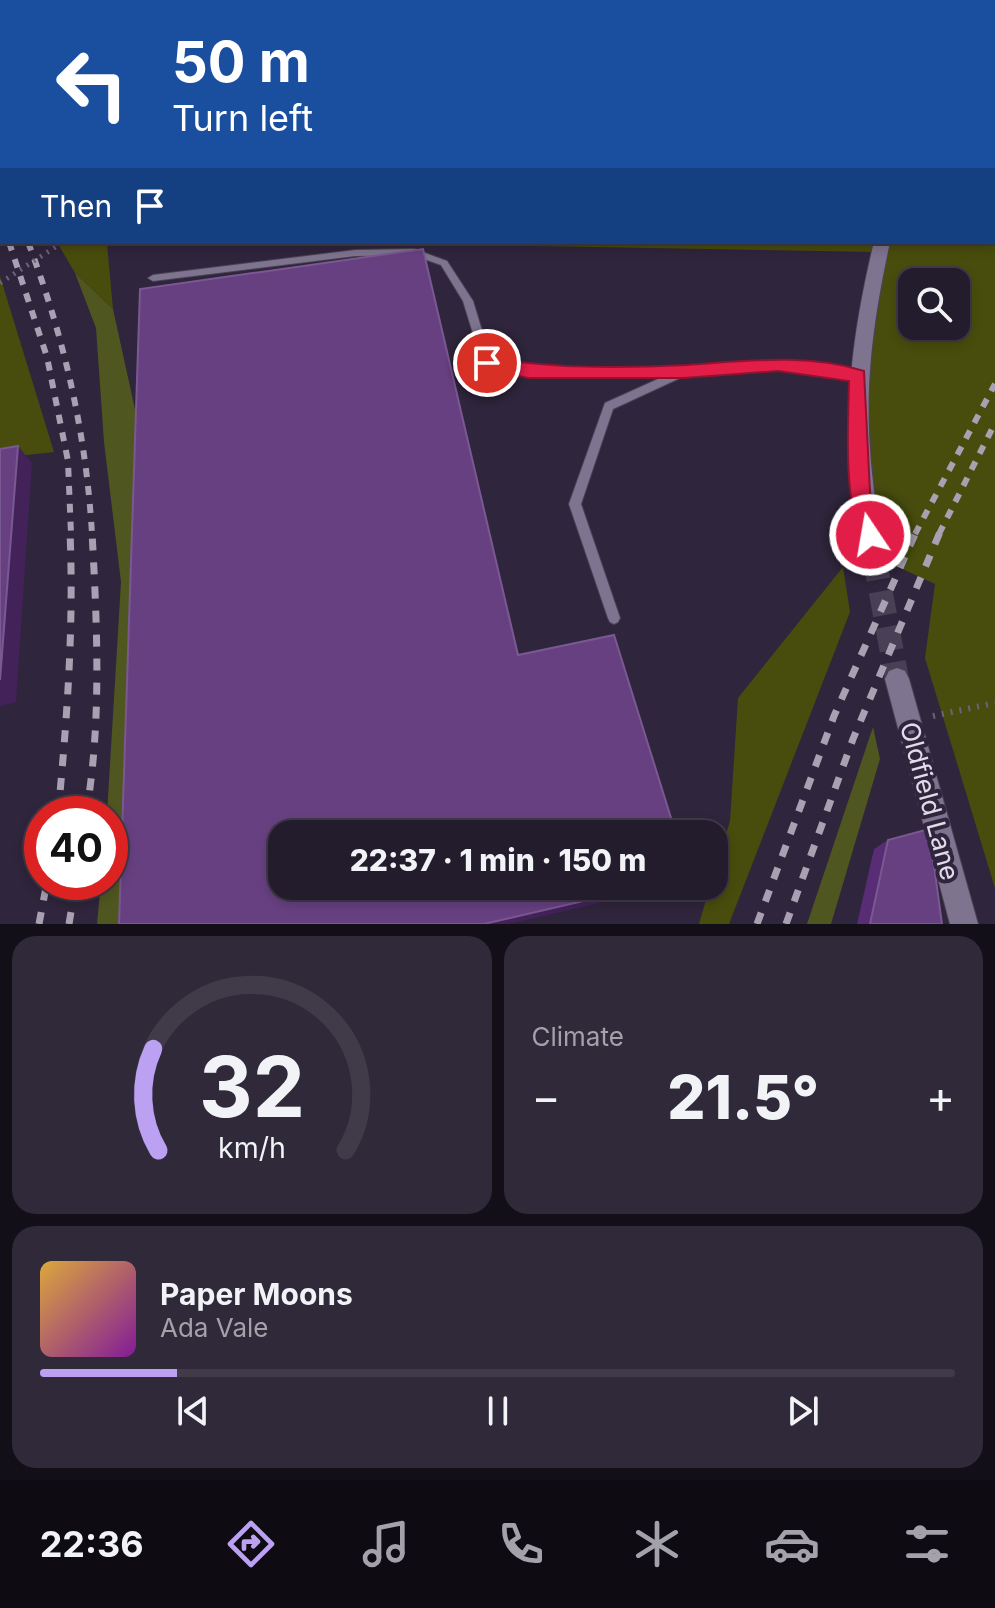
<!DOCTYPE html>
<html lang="en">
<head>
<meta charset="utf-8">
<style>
  body { margin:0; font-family:Inter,sans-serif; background:#2f2939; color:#f1f3f6; height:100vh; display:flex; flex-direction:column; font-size:30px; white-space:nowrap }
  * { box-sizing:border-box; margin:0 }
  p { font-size:26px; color:#a3a1aa }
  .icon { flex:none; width:44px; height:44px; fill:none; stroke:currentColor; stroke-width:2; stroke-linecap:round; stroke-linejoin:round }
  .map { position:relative; height:924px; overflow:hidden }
  .sheet { display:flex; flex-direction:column; gap:12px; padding:12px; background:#130f19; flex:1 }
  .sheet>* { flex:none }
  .top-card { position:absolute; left:0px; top:0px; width:996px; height:244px; box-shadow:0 4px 12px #0003,0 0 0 2px #403a49; background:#1a4fa0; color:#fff; overflow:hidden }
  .fabs { position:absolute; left:898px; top:268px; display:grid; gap:16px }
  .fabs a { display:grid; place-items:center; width:72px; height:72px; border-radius:16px; background:#231c2d; box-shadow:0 4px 12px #0003,0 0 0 2px #403a49; font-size:40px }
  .speed { position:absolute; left:24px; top:796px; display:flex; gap:16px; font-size:40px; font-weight:700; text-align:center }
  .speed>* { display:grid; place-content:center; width:104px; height:104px; border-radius:50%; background:#231c2d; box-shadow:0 4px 12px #0003,0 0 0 2px #403a49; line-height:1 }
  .speed .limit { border:12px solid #d22; background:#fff; color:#111 }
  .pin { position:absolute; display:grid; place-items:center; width:68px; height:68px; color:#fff; margin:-34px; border:4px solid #fff; border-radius:50%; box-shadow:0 2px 8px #0007 }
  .me { position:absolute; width:88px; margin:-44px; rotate:348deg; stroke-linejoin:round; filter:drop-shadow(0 0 6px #0008) }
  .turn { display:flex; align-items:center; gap:28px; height:168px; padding:0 40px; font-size:36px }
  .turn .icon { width:104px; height:104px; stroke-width:2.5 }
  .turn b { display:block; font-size:56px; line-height:68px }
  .then { display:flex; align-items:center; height:76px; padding:0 40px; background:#0003; gap:16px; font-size:30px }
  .big { font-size:60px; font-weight:800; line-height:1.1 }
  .sheet .card { flex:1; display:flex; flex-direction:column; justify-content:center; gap:12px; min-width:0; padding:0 28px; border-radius:24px; background:#2f2939 }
  .sheet .dial { align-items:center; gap:0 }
  .dial svg { height:208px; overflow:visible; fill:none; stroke:#403a49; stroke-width:7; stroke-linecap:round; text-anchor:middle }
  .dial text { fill:#f1f3f6; stroke:none }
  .song { display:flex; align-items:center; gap:24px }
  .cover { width:96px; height:96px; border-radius:12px; background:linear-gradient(135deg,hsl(40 70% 55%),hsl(290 70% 35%)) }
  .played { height:8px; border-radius:4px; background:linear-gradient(90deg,#bca0f2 15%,#403a49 15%) }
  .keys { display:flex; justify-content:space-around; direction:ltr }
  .heat { display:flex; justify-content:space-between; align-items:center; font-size:44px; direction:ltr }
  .sheet .tiles { flex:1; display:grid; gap:12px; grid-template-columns:1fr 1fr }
  .card:last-child { grid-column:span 2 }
  .trip { position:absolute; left:268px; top:820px; width:460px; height:80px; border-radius:24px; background:#231c2d; box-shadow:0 4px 12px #0003,0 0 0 2px #403a49; font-weight:800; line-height:80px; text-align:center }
  .tab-bar { display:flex; height:128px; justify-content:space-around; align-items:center; background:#0e0b12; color:#a3a1aa }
  .tab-bar .icon { width:56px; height:56px }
  .tab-bar .active { color:#bca0f2 }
  .tab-bar b { font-size:36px; color:#f1f3f6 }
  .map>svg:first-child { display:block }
</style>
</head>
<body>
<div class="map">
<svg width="995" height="924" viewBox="0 0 995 924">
  <rect width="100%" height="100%" fill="#2f253c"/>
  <path fill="#484d0d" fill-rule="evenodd" d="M 0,0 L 852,0 L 853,2 L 2,2 L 2,148 Z
    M 995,139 L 995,888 L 925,658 L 935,584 L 874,556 L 857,428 L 879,252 L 537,246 L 504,242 L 994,242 ZM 912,282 L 956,282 L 956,326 L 912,326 Z
    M 57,242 L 112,242 L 107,244 L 113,309 L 75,273 Z
    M 0,276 L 54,452 L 0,458 Z
    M 843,567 L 850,612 L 729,924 L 699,924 L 710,886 L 714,886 L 714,873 L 730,821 L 738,698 Z"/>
  <path fill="#50561f" d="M 75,273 L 113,309 L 138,423 L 130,924 L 97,924 L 101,882 L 110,882 L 110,814 L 107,814 L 121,582 L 104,442 L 96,328 Z
    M 873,727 L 880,759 L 831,924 L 807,924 Z"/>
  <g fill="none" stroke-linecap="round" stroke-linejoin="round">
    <path stroke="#4a4056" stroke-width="24" stroke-dasharray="24 12" stroke-linecap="butt" d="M 874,556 L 897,679"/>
    <g stroke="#4c4356" stroke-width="2">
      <path id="service" d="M 885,0 L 891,0 L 892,2 L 886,2 Z
        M 414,249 L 447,261 L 473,301 L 491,360 L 528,367 L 684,367 L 778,361 L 858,372 L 863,376 L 858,380 L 778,369 L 681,375 L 680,378 L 613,409 L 581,504 L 620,618 L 618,622 L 614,624 L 610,622 L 608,618 L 569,504 L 605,403 L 667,375 L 528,375 L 483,366 L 463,301 L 441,265 L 413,255 L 355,256 L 153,281 L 148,278 L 153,275 L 355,250 Z"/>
    </g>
    <g stroke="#4c4356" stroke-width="2">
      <path id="minor" d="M 994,64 L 995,64 L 994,73 Z"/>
    </g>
    <g stroke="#4c4356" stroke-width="2">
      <path id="tertiary" d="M 841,0 L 853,0 L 853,2 L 841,2 Z
        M 874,242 L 890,242 C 864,361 861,436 885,556 L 882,563 L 874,565 L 866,563 L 863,556 C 841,436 846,360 874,242 Z
        M 897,668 L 905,671 L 909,679 L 978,924 L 950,924 L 885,679 L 889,671 Z"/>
    </g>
    <path stroke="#6c6377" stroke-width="4" stroke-dasharray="1 4" stroke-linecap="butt" d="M 463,2 L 503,2
      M 536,2 L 539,0"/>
    <path stroke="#6c6377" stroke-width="6" stroke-dasharray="2 7" stroke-linecap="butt" d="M 933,716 L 995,703"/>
    <use href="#service" fill="#7f748f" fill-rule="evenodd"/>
    <use href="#minor" fill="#7f748f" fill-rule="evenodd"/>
    <use href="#tertiary" fill="#7f748f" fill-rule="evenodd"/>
    <path stroke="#a8a1b2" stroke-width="4" stroke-dasharray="7 7" stroke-linecap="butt" d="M 0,177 L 2,182
      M 0,220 L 2,225"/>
    <path stroke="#a8a1b2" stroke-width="6" stroke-dasharray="9 9" stroke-linecap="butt" d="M 9,242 L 47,357 L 68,461 L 71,534
      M 28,242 C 64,337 86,432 92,534
      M 915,534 L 995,384
      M 939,534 L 995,423"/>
    <path stroke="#a8a1b2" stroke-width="7" stroke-dasharray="12 12" stroke-linecap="butt" d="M 58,814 C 67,719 74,627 70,532
      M 86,814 C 102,723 97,624 92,532
      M 39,924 L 47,882
      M 69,924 L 76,882
      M 757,924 L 834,716 L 916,532
      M 786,924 L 853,739 L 940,532"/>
    <path stroke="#6c6377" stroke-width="5" stroke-dasharray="2 6" stroke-linecap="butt" d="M 0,283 L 63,242"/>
  </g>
  <path fill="#582d75" d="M 888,840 L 942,924 L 857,924 L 874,849 Z"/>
  <path fill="#422259" d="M 18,446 L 32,463 L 16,702 L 0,706 L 0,680 Z
    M 648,886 L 672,886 L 509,924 L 484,924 Z"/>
  <path fill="#674081" stroke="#7a5892" stroke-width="2" d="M 906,0 L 995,0 L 995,29 L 994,29 L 994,2 L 906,2 Z
    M 423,249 L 518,655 L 614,635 L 676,834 L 282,834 L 282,886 L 648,886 L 484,924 L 119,924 L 140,289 Z
    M 18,446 L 0,680 L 0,449 Z
    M 929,829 L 942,924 L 870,924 L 888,840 Z"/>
  <path fill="#e11d48" stroke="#92132f" stroke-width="2" d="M 487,357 C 552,369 622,368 688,365 C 746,361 807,353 864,371 L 870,492 L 879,535 L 876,541 L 870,543 L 863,541 C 843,499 848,427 849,381 L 778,371 L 684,378 L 528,378 L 481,368 L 479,363 Z"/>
  <g text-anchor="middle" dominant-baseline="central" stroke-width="8" stroke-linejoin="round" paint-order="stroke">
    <g font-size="26" fill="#e1dbea" stroke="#2f253c">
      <text transform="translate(930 801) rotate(75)">Oldfield Lane</text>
    </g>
  </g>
</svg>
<div class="fabs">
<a><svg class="icon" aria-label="search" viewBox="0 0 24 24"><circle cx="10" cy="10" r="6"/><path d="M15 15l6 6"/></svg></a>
</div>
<div class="speed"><div class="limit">40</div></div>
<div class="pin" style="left:487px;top:363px;background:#d93025"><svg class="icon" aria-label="arrive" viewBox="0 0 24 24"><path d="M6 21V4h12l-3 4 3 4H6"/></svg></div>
<svg class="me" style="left:870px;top:535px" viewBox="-20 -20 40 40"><circle r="17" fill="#e11d48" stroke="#fff" stroke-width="3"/><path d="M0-11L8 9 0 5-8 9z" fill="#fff"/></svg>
<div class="trip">22:37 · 1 min · 150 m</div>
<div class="top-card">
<div class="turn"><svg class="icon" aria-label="left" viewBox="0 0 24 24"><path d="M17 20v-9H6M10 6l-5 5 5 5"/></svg><div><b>50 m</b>Turn left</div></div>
<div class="then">Then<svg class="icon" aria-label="arrive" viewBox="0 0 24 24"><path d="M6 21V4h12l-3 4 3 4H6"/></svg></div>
</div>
</div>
<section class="sheet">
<div class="tiles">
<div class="card dial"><svg viewBox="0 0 100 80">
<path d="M14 69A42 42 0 1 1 86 69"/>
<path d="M14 69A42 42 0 0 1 12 30" stroke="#bca0f2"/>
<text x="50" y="56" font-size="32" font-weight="700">32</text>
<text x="50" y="72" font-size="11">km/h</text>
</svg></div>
<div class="card"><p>Climate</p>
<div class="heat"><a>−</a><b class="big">21.5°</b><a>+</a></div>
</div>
<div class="card">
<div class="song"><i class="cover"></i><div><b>Paper Moons</b><p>Ada Vale</p></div></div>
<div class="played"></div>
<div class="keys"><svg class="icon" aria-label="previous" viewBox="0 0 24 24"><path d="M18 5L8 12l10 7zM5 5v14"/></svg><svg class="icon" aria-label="pause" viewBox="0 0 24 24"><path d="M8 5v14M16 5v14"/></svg><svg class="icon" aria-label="next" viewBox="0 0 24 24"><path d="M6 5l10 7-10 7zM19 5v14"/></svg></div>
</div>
</div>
</section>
<nav class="tab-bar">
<b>22:36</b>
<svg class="icon active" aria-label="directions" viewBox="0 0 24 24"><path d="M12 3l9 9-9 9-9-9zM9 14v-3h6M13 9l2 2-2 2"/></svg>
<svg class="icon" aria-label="music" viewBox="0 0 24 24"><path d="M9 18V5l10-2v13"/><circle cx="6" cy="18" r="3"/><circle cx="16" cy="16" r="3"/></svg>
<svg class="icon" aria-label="phone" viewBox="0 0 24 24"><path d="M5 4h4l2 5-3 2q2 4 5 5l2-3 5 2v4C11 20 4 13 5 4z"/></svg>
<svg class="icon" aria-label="climate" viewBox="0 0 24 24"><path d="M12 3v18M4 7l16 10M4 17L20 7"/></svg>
<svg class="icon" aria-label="car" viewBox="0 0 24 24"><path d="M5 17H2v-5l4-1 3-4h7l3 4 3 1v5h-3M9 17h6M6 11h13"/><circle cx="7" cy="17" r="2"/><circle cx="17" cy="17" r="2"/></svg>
<svg class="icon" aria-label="filters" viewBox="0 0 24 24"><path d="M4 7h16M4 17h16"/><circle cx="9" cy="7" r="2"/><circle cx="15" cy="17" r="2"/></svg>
</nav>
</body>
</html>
